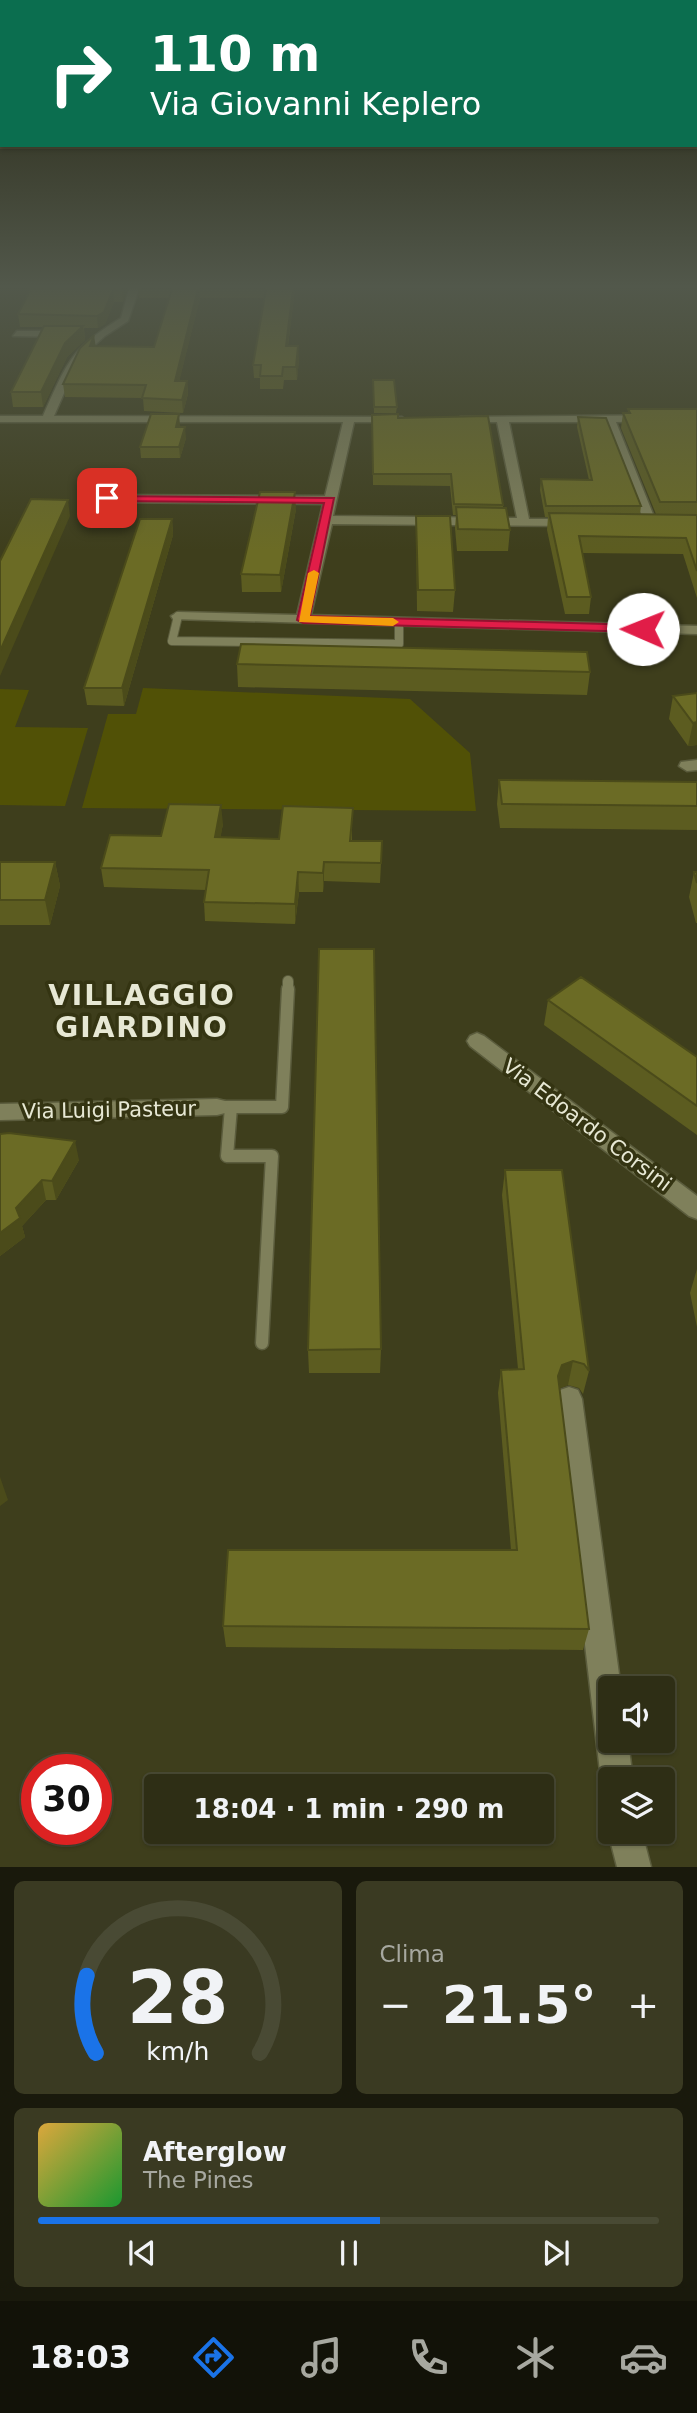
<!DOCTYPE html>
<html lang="it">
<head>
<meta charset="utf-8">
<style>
  body { margin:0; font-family:"DejaVu Sans",sans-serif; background:#3a3a22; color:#f1f3f6; height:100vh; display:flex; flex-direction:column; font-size:26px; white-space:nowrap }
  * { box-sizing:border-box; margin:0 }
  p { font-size:23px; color:#a7a8a0 }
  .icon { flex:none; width:38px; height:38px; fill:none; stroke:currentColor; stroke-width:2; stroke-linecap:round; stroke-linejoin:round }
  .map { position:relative; height:1867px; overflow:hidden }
  .sheet { display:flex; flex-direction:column; gap:14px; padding:14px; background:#19190c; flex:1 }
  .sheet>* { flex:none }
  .top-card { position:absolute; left:0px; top:0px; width:698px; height:147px; box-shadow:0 2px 5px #0004,0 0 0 2px #494a34; background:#0b6e4f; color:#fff; overflow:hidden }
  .tools { position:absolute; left:598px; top:1676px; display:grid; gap:14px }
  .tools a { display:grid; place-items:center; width:77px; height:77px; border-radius:7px; background:#2e2e15; box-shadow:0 2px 5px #0004,0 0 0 2px #494a34; font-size:35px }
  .speed { position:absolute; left:21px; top:1754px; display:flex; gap:14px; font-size:35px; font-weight:700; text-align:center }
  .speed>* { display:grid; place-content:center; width:91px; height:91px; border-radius:50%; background:#2e2e15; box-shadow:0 2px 5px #0004,0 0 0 2px #494a34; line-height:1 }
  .speed .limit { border:10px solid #d22; background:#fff; color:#111 }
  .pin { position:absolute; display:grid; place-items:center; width:60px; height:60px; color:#fff; margin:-30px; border-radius:14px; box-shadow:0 4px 10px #0006 }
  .me { position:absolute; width:77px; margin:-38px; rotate:271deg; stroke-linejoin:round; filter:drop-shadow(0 0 5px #0008) }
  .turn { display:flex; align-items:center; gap:24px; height:147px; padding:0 35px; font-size:32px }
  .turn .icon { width:91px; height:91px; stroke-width:2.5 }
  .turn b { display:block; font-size:49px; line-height:60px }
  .big { font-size:52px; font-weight:800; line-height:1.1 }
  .sheet .widget { flex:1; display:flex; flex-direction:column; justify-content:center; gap:10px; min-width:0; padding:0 24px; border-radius:10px; background:#3a3a22 }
  .sheet .dial { align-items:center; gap:0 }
  .dial svg { height:182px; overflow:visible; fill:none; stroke:#494a34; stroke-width:7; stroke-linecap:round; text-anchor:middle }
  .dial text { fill:#f1f3f6; stroke:none }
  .song { display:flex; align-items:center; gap:21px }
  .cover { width:84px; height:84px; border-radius:10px; background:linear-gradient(135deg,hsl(40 70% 55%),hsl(130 70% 35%)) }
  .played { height:7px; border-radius:4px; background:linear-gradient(90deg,#1a73e8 55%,#494a34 55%) }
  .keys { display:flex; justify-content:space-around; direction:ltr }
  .heat { display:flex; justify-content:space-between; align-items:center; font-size:38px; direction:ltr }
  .sheet .tiles { flex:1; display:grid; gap:14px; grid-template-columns:1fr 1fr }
  .widget:last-child { grid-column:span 2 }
  .trip { position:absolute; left:144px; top:1774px; width:410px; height:70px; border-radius:7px; background:#2e2e15; box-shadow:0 2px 5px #0004,0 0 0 2px #494a34; font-weight:800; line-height:70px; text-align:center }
  .menu { display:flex; height:112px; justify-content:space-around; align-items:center; background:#121208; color:#a7a8a0 }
  .menu .icon { width:49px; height:49px }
  .menu .selected { color:#1a73e8 }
  .menu b { font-size:32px; color:#f1f3f6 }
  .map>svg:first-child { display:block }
</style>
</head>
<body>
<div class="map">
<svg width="697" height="1867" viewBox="0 0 697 1867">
  <rect width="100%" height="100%" fill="#3e3e1c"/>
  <path fill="#515106" d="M 143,688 L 410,699 L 470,753 L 476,811 L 82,808 L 108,714 L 136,714 Z
    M 0,689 L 29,690 L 15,727 L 88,728 L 65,806 L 0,805 Z"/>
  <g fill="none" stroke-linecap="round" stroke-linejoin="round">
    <g stroke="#5b5c3d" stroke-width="10">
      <path id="service-far2" d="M 178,616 L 172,641 L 399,644 L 399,622"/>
    </g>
    <g stroke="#5b5c3d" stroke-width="12">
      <path id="service-far1" d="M 288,991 L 288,981"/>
    </g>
    <g stroke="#5b5c3d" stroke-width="15">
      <path id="service" d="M 224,1107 L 282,1107 L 288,989
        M 231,1107 L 227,1156 L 272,1156 L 262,1343"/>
    </g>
    <g stroke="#5b5c3d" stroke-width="3">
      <path id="minor" d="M 129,289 L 139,289 L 128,321 L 105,336 L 79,359 L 54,416 L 402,417 L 404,419 L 398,422 L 354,422 L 333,516 L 517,518 L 497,422 L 464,422 L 458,419 L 460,417 L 697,415 L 697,421 L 616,422 L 657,524 L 656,527 L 645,524 L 605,422 L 509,422 L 529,519 L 573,519 L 578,520 L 578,526 L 332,524 L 311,615 L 697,626 L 697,634 L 173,619 L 171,616 L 178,612 L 297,615 L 323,504 L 107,502 L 103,501 L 103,495 L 325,496 L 343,422 L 0,422 L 0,416 L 43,416 C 67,363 70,349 121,318 Z
        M 17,331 L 65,331 L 70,334 L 65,337 L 13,336 Z
        M 697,760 L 697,770 L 687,771 L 679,766 L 681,762 Z
        M 477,1033 L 484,1036 L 697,1196 L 697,1219 L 689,1216 L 470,1046 L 467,1041 L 470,1036 Z
        M 217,1099 L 225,1101 L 228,1107 L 225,1113 L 217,1115 L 0,1120 L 0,1104 Z
        M 569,1387 L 578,1390 L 582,1399 L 621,1689 L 611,1689 L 611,1741 L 628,1741 L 633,1780 L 611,1780 L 611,1794 L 606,1791 L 601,1780 L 556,1399 L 560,1390 Z
        M 611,1826 L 611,1832 L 642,1832 L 651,1867 L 617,1867 L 608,1832 Z"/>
    </g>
    <use href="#service-far2" stroke="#7f805b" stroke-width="8"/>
    <use href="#service-far1" stroke="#7f805b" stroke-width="10"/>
    <use href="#service" stroke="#7f805b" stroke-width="12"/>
    <use href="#minor" fill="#7f805b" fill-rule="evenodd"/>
  </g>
  <path fill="#5c5c20" d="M 31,289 L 128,289 L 123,302 L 114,302 L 105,324 L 98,328 L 84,328 L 85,340 L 67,357 L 43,407 L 13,407 L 11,392 L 44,327 L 20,327 L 18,314 Z
    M 138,289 L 295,289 L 288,346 L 299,359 L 297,380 L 284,380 L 283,389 L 260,389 L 260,378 L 254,378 L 253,365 L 264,298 L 200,298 L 179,381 L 187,381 L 188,394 L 183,413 L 144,411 L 143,398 L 65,397 L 63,384 L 96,346 L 154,347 L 170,298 L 139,298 Z
    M 373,380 L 397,407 L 396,413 L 374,413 Z
    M 628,409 L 697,409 L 697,598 L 683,554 L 582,553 L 591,597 L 589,614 L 565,614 L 547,530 L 548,517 L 545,517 L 540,490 L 541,479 L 589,480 L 577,427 L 578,417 L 641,506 L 640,514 L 656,514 L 621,428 L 623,413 L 628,413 Z
    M 372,415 L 398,418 L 503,505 L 503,508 L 510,530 L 508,551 L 457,551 L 455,528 L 456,515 L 453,515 L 450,486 L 373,485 Z
    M 180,425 L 179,427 L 186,438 L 180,458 L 141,458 L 140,447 Z
    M 296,509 L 281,592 L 242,592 L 241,574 Z
    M 416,516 L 455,590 L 453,612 L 417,611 Z
    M 172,519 L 173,535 L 124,706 L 87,705 L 84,688 Z
    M 237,664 L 590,672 L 587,695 L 238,687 Z
    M 697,693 L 697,745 L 688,746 L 669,719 L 673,696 Z
    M 499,780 L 697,782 L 697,830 L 500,828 L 497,804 Z
    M 223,824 L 220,838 L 279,839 L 352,827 L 352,841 L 382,841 L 380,883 L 324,881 L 323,892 L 299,892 L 295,924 L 205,921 L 204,902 L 206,890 L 104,887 L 101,868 L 161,836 Z
    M 0,862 L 55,862 L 60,886 L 50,925 L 0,925 Z
    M 694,872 L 697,872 L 697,923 L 696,923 L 689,897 Z
    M 548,1000 L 697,1057 L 697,1135 L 544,1025 Z
    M 0,1134 L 79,1160 L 56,1200 L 46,1200 L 22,1226 L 25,1237 L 0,1256 Z
    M 505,1170 L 589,1371 L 583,1394 L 579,1388 L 568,1385 L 559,1388 L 589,1629 L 583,1650 L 226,1647 L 223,1626 L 511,1550 L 498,1393 L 501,1370 L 518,1369 L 502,1195 Z
    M 697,1269 L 697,1327 L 690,1293 Z
    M 381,1349 L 380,1373 L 309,1373 L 308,1350 Z"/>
  <path fill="#4b4b1a" d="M 122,289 L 128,289 L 123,302 L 122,290 Z
    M 198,289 L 199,289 L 200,298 L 176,394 L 175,381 Z
    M 293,289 L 295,289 L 286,359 L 286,346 Z
    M 113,290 L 114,302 L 105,324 L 98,328 L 97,316 Z
    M 83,326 L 85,340 L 67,357 L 43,407 L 41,392 L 65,343 Z
    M 94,335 L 96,348 L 90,346 Z
    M 298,346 L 299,359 L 297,380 L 296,367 Z
    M 187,381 L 188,394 L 183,413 L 182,400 Z
    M 179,414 L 180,425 L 177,438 L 176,427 Z
    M 185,427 L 186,438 L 180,458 L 179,447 Z
    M 295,492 L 296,509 L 281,592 L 280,575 Z
    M 68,500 L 70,516 L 0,676 L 0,651 Z
    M 172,519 L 173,535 L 124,706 L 122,688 Z
    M 697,722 L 697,745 L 688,746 L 693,723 Z
    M 221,805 L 223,824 L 217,857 L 215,837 Z
    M 55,862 L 60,886 L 50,925 L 45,900 Z
    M 324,862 L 324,881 L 323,892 L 323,873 Z
    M 298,872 L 299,892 L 295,924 L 295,904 Z
    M 75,1141 L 79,1160 L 56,1200 L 52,1181 Z
    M 42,1180 L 46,1200 L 22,1226 L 25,1237 L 0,1256 L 0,1233 L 16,1208 Z
    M 573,1361 L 568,1385 L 558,1389 L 558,1376 L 562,1365 Z
    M 0,1477 L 8,1500 L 0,1506 Z"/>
  <path fill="#6b6b25" stroke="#4b4b1a" stroke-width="2" d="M 31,289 L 122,289 L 113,290 L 104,312 L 97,316 L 18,314 Z
    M 172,289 L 198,289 L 175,381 L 187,381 L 182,400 L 142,398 L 146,385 L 63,384 L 80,348 L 94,335 L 90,346 L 154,347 Z
    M 266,289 L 293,289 L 286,346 L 298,346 L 296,367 L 283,367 L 282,376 L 260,376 L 261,365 L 253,365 Z
    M 44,326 L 83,326 L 65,343 L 41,392 L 11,392 Z
    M 373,380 L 394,380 L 397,407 L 374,407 Z
    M 628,409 L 697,409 L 697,502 L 660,502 L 623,413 L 630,413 Z
    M 151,414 L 179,414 L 176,427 L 185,427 L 179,447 L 140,447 Z
    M 398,414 L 398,418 L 488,416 L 503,505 L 454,504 L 451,474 L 373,474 L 372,415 Z
    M 578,417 L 606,418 L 641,506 L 546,506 L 541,479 L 592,480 Z
    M 260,492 L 295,492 L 280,575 L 241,574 Z
    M 31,499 L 68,500 L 0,651 L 0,561 Z
    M 456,507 L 506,508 L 510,530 L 458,529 Z
    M 549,513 L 697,515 L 697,571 L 686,538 L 579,536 L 591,597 L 567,597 Z
    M 416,516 L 450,516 L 455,590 L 418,590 Z
    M 140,519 L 172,519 L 122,688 L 84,688 Z
    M 241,644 L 587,652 L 590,672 L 237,664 Z
    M 697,693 L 697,722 L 693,723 L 673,696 Z
    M 499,780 L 697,782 L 697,806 L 502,804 Z
    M 169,804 L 221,805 L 215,837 L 279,839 L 283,806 L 353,808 L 350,841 L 382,841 L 381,863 L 324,862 L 323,873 L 298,872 L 295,904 L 204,902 L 209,870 L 101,868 L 110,835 L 161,836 Z
    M 0,862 L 55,862 L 45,900 L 0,900 Z
    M 694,872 L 697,872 L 697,883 Z
    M 319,949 L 374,949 L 381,1349 L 308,1350 Z
    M 581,977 L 697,1057 L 697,1106 L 548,1000 Z
    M 9,1133 L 75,1141 L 52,1181 L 42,1180 L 16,1208 L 20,1218 L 0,1233 L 0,1134 Z
    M 505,1170 L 562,1170 L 589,1371 L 584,1364 L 573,1361 L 562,1365 L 558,1376 L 589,1629 L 223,1626 L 228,1550 L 517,1550 L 501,1370 L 524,1369 Z"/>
  <linearGradient id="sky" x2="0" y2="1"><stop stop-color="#22220f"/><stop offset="0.52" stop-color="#52584b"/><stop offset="1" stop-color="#52584b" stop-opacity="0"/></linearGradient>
  <rect width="697" height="551" fill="url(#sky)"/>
  <path fill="#e11d48" stroke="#92132f" stroke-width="2" d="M 103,496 L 334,498 L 310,616 L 643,625 L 649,629 L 643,632 L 303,623 L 297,620 L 324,503 L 107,501 L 101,498 Z"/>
  <path fill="#f59e0b" d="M 314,570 L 319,573 L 310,616 L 393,618 L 399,622 L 393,626 L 299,622 L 308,573 Z"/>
  <g text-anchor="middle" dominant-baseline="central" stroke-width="7" stroke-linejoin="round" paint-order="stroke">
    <g font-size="21" fill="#e7e8d4" stroke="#343412">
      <text transform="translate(109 1110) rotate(-1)">Via Luigi Pasteur</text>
      <text transform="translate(587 1125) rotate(37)">Via Edoardo Corsini</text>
    </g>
    <g font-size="28" font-weight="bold" letter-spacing="2" fill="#e7e8d4" stroke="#343412">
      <text x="142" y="995">VILLAGGIO<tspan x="142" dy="32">GIARDINO</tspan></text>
    </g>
  </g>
</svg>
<div class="tools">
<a><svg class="icon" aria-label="sound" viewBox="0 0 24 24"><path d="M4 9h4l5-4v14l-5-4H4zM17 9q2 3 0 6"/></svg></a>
<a><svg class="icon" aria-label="layers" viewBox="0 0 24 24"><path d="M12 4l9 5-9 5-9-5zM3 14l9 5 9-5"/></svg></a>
</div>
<div class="speed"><div class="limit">30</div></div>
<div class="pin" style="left:107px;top:498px;background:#d93025"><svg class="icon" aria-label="arrive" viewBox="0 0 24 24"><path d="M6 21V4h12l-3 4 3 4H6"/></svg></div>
<svg class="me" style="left:643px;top:629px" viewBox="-20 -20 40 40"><circle r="19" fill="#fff"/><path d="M0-13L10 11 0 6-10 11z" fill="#e11d48"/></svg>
<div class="trip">18:04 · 1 min · 290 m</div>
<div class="top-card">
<div class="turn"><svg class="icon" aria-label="right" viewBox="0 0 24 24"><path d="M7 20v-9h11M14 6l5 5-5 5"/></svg><div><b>110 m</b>Via Giovanni Keplero</div></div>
</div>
</div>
<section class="sheet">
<div class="tiles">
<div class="widget dial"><svg viewBox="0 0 100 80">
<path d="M14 69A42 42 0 1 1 86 69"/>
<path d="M14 69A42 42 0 0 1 10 35" stroke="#1a73e8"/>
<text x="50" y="56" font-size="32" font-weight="700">28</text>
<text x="50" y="72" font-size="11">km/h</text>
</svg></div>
<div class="widget"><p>Clima</p>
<div class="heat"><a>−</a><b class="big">21.5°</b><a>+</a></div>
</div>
<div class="widget">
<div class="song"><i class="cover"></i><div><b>Afterglow</b><p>The Pines</p></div></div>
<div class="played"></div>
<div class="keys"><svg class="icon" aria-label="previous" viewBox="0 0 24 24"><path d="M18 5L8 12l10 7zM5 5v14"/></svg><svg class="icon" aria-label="pause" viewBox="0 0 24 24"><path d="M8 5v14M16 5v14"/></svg><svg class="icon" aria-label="next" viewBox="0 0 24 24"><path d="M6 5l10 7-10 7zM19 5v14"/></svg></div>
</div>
</div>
</section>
<nav class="menu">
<b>18:03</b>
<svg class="icon selected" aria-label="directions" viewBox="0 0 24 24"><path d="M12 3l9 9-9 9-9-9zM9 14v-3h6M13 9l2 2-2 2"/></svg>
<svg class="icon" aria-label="music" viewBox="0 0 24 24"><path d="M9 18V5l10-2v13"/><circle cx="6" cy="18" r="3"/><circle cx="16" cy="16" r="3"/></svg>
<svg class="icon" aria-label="phone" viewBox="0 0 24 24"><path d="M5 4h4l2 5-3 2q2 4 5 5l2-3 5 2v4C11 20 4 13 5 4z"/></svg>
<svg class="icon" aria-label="climate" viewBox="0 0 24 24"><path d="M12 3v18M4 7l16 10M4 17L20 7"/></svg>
<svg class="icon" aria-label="car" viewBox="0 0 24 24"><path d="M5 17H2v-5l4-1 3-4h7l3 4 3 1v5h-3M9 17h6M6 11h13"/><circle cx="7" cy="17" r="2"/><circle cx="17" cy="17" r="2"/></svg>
</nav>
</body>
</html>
